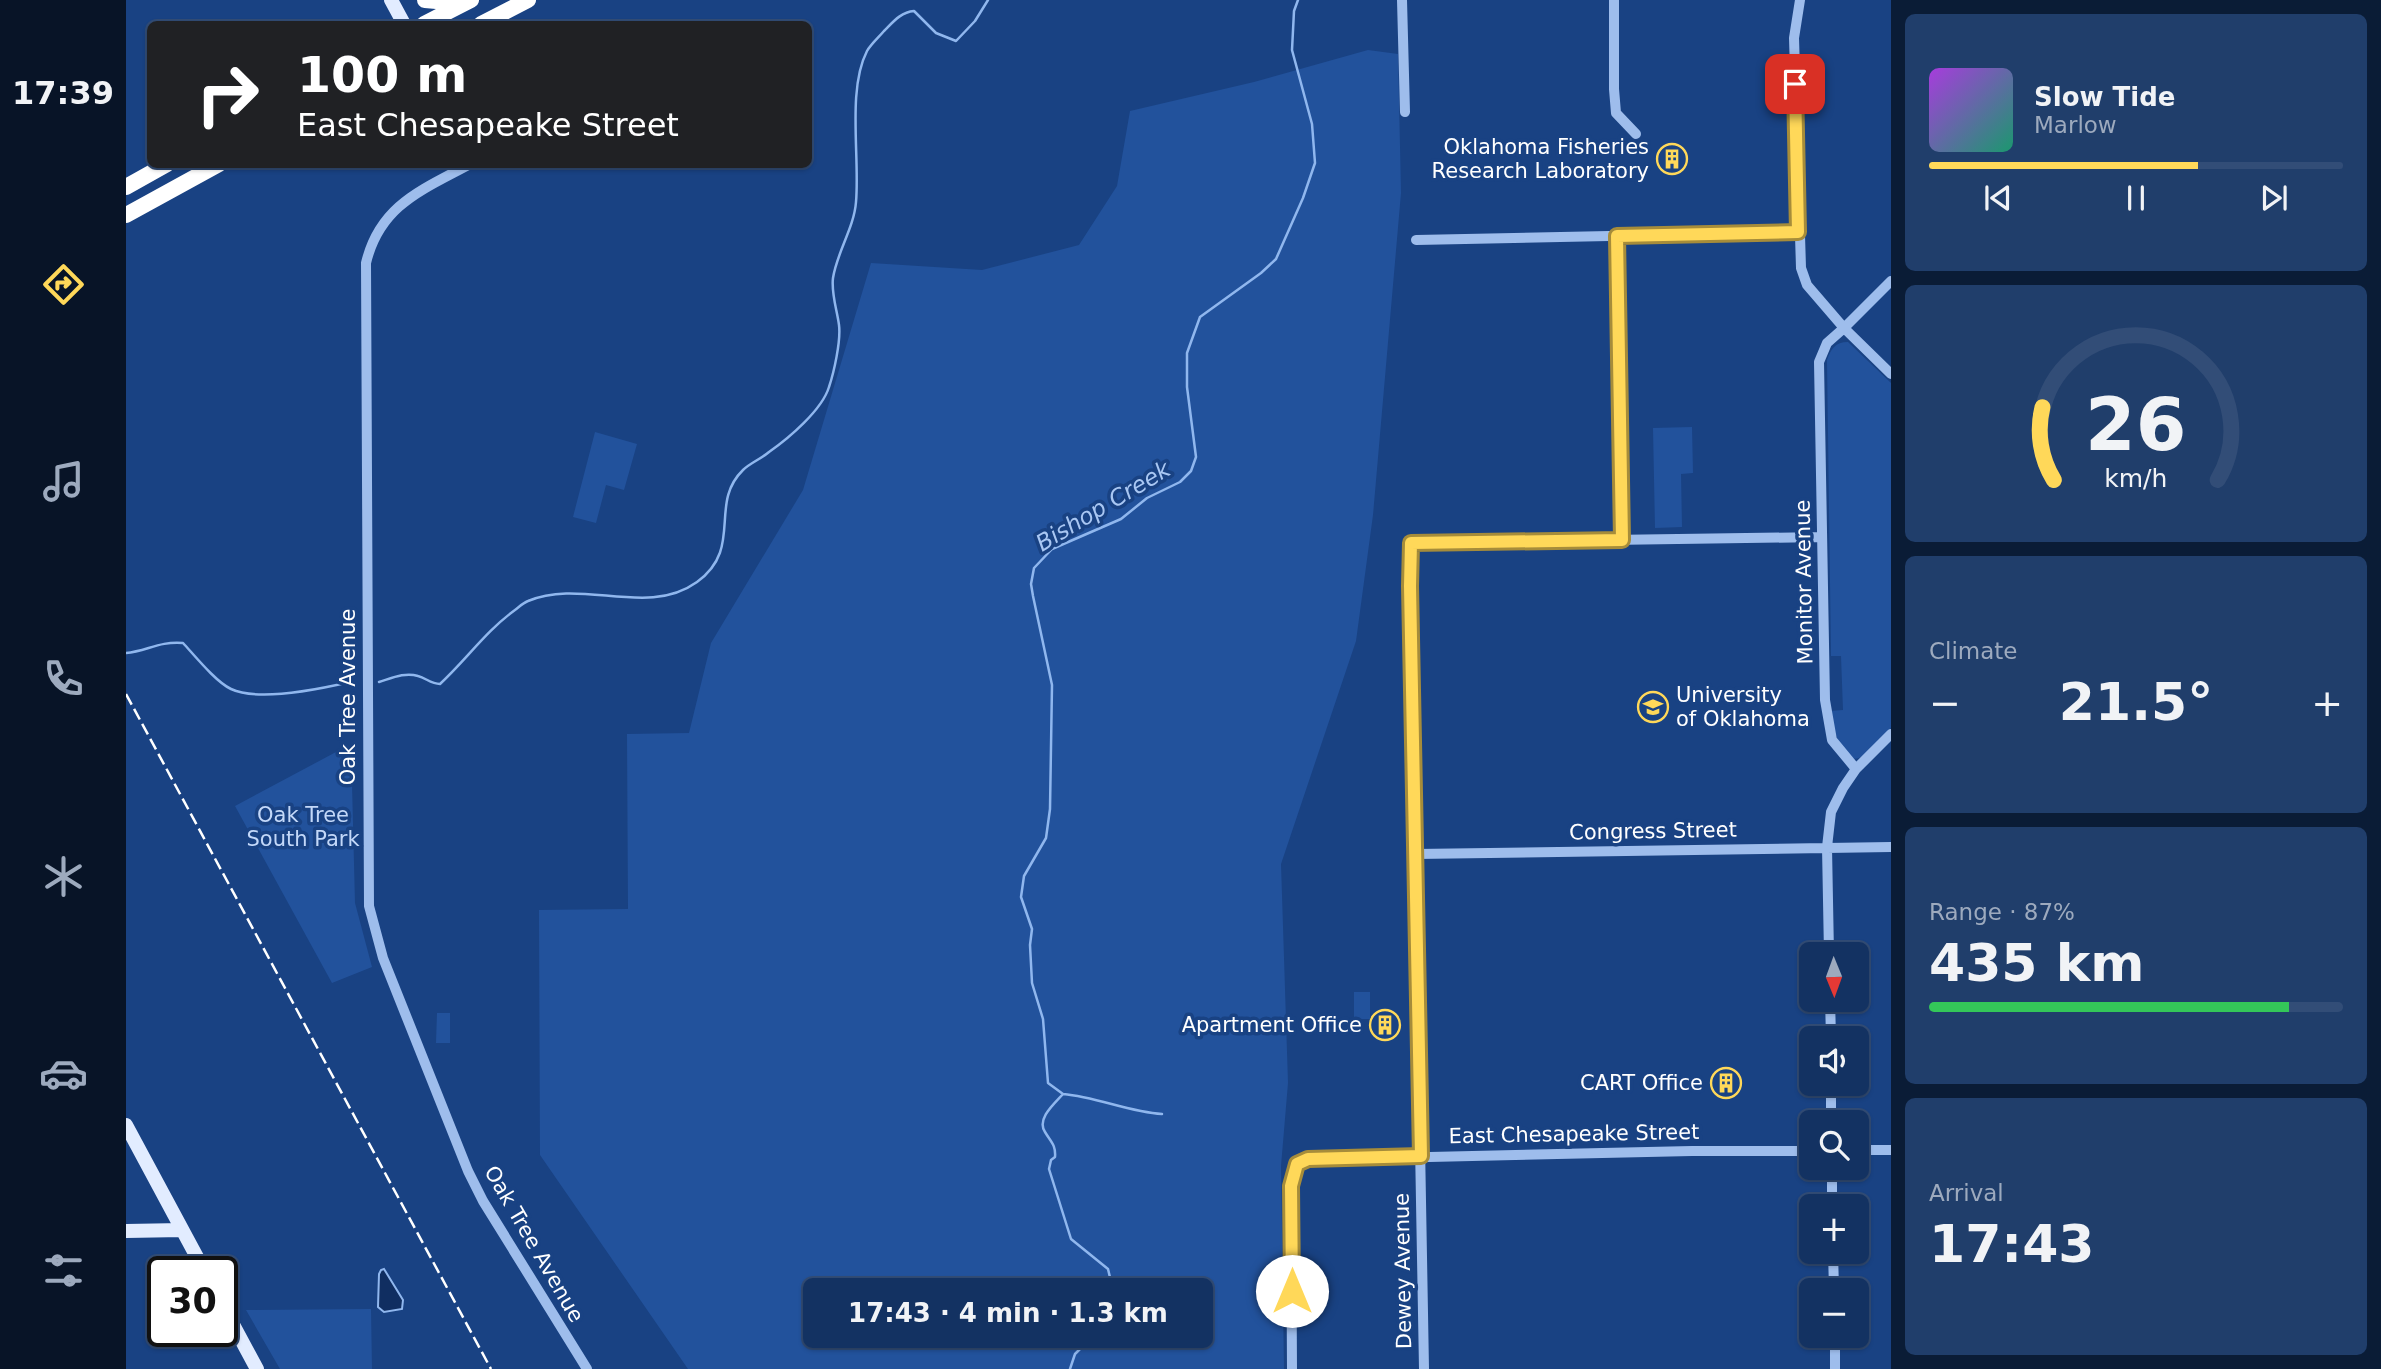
<!DOCTYPE html>
<html lang="en">
<head>
<meta charset="utf-8">
<style>
  body { margin:0; font-family:"DejaVu Sans",sans-serif; background:#203e6b; color:#f1f3f6; height:100vh; display:flex; flex-direction:column; font-size:26px; white-space:nowrap }
  * { box-sizing:border-box; margin:0 }
  p { font-size:23px; color:#9daabe }
  .icon { flex:none; width:38px; height:38px; fill:none; stroke:currentColor; stroke-width:2; stroke-linecap:round; stroke-linejoin:round }
  .map { position:relative; flex:1; overflow:hidden }
  .details { display:flex; flex-direction:column; gap:14px; padding:14px; background:#0a1c36; width:490px }
  .details>* { flex:none }
  .top-card { position:absolute; left:21px; top:21px; width:665px; height:147px; border-radius:10px; box-shadow:0 2px 5px #0004,0 0 0 2px #324d77; background:#202124; color:#fff; overflow:hidden }
  .needle { width:46px; rotate:179deg }
  .controls { position:absolute; left:1673px; top:942px; display:grid; gap:14px }
  .controls a { display:grid; place-items:center; width:70px; height:70px; border-radius:10px; background:#133262; box-shadow:0 2px 5px #0004,0 0 0 2px #324d77; font-size:35px }
  .speed { position:absolute; left:21px; top:1256px; display:flex; gap:14px; font-size:35px; font-weight:700; text-align:center }
  .speed>* { display:grid; place-content:center; width:91px; height:91px; border-radius:50%; background:#133262; box-shadow:0 2px 5px #0004,0 0 0 2px #324d77; line-height:1 }
  .speed .limit { border:4px solid #111; border-radius:10px; background:#fff; color:#111 }
  .pin { position:absolute; display:grid; place-items:center; width:60px; height:60px; color:#fff; margin:-30px; border-radius:14px; box-shadow:0 4px 10px #0006 }
  .me { position:absolute; width:77px; margin:-38px; rotate:0deg; stroke-linejoin:round; filter:drop-shadow(0 0 5px #0008) }
  .turn { display:flex; align-items:center; gap:24px; height:147px; padding:0 35px; font-size:32px }
  .turn .icon { width:91px; height:91px; stroke-width:2.5 }
  .turn b { display:block; font-size:49px; line-height:60px }
  .big { font-size:52px; font-weight:800; line-height:1.1 }
  .details .card { flex:1; display:flex; flex-direction:column; justify-content:center; gap:10px; min-width:0; padding:0 24px; border-radius:10px; background:#203e6b }
  .details .dial { align-items:center; gap:0 }
  .dial svg { height:182px; overflow:visible; fill:none; stroke:#324d77; stroke-width:7; stroke-linecap:round; text-anchor:middle }
  .dial text { fill:#f1f3f6; stroke:none }
  .song { display:flex; align-items:center; gap:21px }
  .cover { width:84px; height:84px; border-radius:10px; background:linear-gradient(135deg,hsl(280 70% 55%),hsl(160 70% 35%)) }
  .played { height:7px; border-radius:4px; background:linear-gradient(90deg,#ffd859 65%,#324d77 65%) }
  .keys { display:flex; justify-content:space-around; direction:ltr }
  .heat { display:flex; justify-content:space-between; align-items:center; font-size:38px; direction:ltr }
  .charge { height:10px; border-radius:5px; background:linear-gradient(90deg,#34c759 87%,#324d77 0) }
  .trip { position:absolute; left:677px; top:1278px; width:410px; height:70px; border-radius:10px; background:#133262; box-shadow:0 2px 5px #0004,0 0 0 2px #324d77; font-weight:800; line-height:70px; text-align:center }
  main { display:flex; flex:1; min-height:0 }
  .dock { display:flex; flex-direction:column; width:126px; justify-content:space-around; align-items:center; background:#081427; color:#9daabe }
  .dock .icon { width:49px; height:49px }
  .dock .on { color:#ffd859 }
  .dock b { font-size:32px; color:#f1f3f6 }
  .map>svg:first-child { display:block }
</style>
</head>
<body>
<main>
<nav class="dock">
<b>17:39</b>
<svg class="icon on" aria-label="directions" viewBox="0 0 24 24"><path d="M12 3l9 9-9 9-9-9zM9 14v-3h6M13 9l2 2-2 2"/></svg>
<svg class="icon" aria-label="music" viewBox="0 0 24 24"><path d="M9 18V5l10-2v13"/><circle cx="6" cy="18" r="3"/><circle cx="16" cy="16" r="3"/></svg>
<svg class="icon" aria-label="phone" viewBox="0 0 24 24"><path d="M5 4h4l2 5-3 2q2 4 5 5l2-3 5 2v4C11 20 4 13 5 4z"/></svg>
<svg class="icon" aria-label="climate" viewBox="0 0 24 24"><path d="M12 3v18M4 7l16 10M4 17L20 7"/></svg>
<svg class="icon" aria-label="car" viewBox="0 0 24 24"><path d="M5 17H2v-5l4-1 3-4h7l3 4 3 1v5h-3M9 17h6M6 11h13"/><circle cx="7" cy="17" r="2"/><circle cx="17" cy="17" r="2"/></svg>
<svg class="icon" aria-label="filters" viewBox="0 0 24 24"><path d="M4 7h16M4 17h16"/><circle cx="9" cy="7" r="2"/><circle cx="15" cy="17" r="2"/></svg>
</nav>
<div class="map">
<svg width="1765" height="1369" viewBox="0 0 1765 1369">
  <rect width="100%" height="100%" fill="#194283"/>
  <path fill="#22529c" fill-rule="evenodd" d="M 1242,50 L 1272,54 L 1275,193 L 1247,515 L 1230,641 L 1155,864 L 1162,1083 L 1155,1166 L 1158,1369 L 562,1369 L 414,1155 L 413,910 L 502,909 L 501,734 L 563,733 L 585,643 L 677,490 L 745,263 L 856,270 L 953,245 L 991,186 L 1004,111 L 1128,82 ZM 690,1290 L 1074,1290 L 1074,1335 L 690,1335 Z
    M 1722,342 L 1765,383 L 1765,728 C 1756,737 1745,753 1733,758 C 1714,765 1707,723 1704,711 L 1717,710 L 1715,656 L 1705,656 L 1701,360 C 1705,349 1709,342 1722,342 Z
    M 1566,427 L 1567,473 L 1555,474 L 1556,527 L 1529,528 L 1527,428 Z
    M 469,432 L 511,444 L 498,490 L 480,485 L 470,523 L 447,517 Z
    M 225,744 L 229,903 L 246,967 L 206,983 L 109,806 Z
    M 1228,992 L 1244,992 L 1244,1019 L 1228,1019 Z
    M 311,1013 L 324,1013 L 324,1043 L 310,1043 Z
    M 245,1309 L 246,1369 L 154,1369 L 120,1310 Z"/>
  <path fill="#102e61" stroke="#90b7ee" stroke-width="2" d="M 258,1269 L 277,1300 L 276,1309 L 258,1312 L 252,1307 L 253,1274 L 255,1270 Z"/>
  <g fill="none" stroke-linecap="round" stroke-linejoin="round">
    <path stroke="#90b7ee" stroke-width="2.5" d="M 0,653 C 21,651 33,641 57,643 C 69,656 90,682 105,689 C 133,702 194,689 224,682
      M 253,682 C 266,678 279,672 292,676 C 300,678 305,684 314,684 C 340,660 360,631 389,610 C 393,607 397,603 402,601 C 456,578 521,618 571,582 C 618,548 582,504 617,470 C 624,463 635,459 643,452 C 663,438 696,410 703,387 C 708,372 715,341 713,325 C 711,310 705,293 707,278 C 711,252 728,228 730,202 C 734,157 721,90 741,51 C 745,44 753,37 758,31 C 767,22 775,12 788,11 L 810,33 L 830,41 L 849,21 L 862,0
      M 937,1094 C 971,1097 1003,1112 1036,1114
      M 987,1290 L 982,1269 L 945,1239 L 923,1169 L 925,1160 L 929,1157 C 930,1145 925,1142 919,1132 C 910,1119 929,1103 937,1094 L 922,1083 L 917,1019 L 906,983 L 904,945 L 906,929 L 895,897 L 898,876 L 920,838 L 924,809 L 926,685 L 907,596 L 905,584 L 908,568 L 926,549 L 995,519 L 1021,498 L 1054,482 L 1065,471 L 1070,457 L 1061,387 L 1061,353 L 1074,317 L 1135,273 L 1150,259 L 1177,198 L 1189,163 L 1186,124 L 1166,50 L 1168,11 L 1172,0
      M 944,1369 L 949,1354 L 968,1335"/>
    <path stroke="#9ebdec" stroke-width="10" d="M 1276,0 L 1279,112
      M 1488,0 L 1488,89 L 1490,113 L 1510,134
      M 1674,0 L 1668,38 L 1675,268 L 1681,285 L 1718,328 L 1701,343 L 1693,362 L 1699,700 L 1706,740 L 1730,769
      M 344,164 C 296,190 254,205 240,263 L 243,906 L 257,958 L 342,1171 L 357,1201 L 461,1369
      M 1491,236 L 1496,540
      M 1290,240 L 1672,232
      M 1765,281 L 1718,328 L 1765,374
      M 1290,854 L 1765,847
      M 1703,954 L 1701,847 L 1705,812 L 1717,788 L 1730,769 L 1765,734
      M 1704,999 L 1705,1038
      M 1705,1083 L 1705,1122
      M 1731,1150 L 1765,1150
      M 1706,1206 L 1706,1167
      M 1707,1251 L 1708,1290
      M 1709,1335 L 1709,1369
      M 1166,1369 L 1165,1186 L 1168,1169 L 1175,1160 L 1566,1151 L 1685,1151
      M 1298,1369 L 1284,586 L 1285,543 L 1696,537"/>
    <path stroke="#e2ecff" stroke-width="14" d="M 265,0 L 278,24
      M 0,1125 L 79,1272
      M 0,1231 L 56,1230
      M 96,1304 L 131,1369"/>
    <path stroke="#fff" stroke-width="16" d="M 299,0 L 334,3
      M 298,24 L 345,0
      M 355,24 L 402,0
      M 0,187 L 41,164
      M 0,215 L 93,164"/>
    <path stroke="#fff" stroke-width="2.5" stroke-dasharray="12 5" stroke-linecap="butt" d="M 0,694 L 365,1369"/>
  </g>
  <g fill="none" stroke-linecap="round" stroke-linejoin="round">
    <g stroke="#a68c3a" stroke-width="18">
      <path id="route" d="M 1166,1291 L 1165,1186 L 1171,1164 L 1182,1159 L 1295,1156 L 1284,586 L 1285,543 L 1496,540 L 1491,236 L 1672,232 L 1669,84"/>
    </g>
    <use href="#route" stroke="#ffd859" stroke-width="12"/>
  </g>
  <defs>
    <g id="building-ring" transform="scale(1.575)"><circle r="9.5" fill="#194283" stroke="#ffd859" stroke-width="1.5"/><path d="M-4-6H4V6H1V3H-1V6H-4ZM-2.5-4.3h1.7v1.8h-1.7ZM.8-4.3h1.7v1.8H.8ZM-2.5-1h1.7V.8h-1.7ZM.8-1h1.7V.8H.8Z" fill="#ffd859"/></g>
    <g id="university-ring" transform="scale(1.575)"><circle r="9.5" fill="#194283" stroke="#ffd859" stroke-width="1.5"/><path d="M0-5L7-2L0 1L-7-2ZM-4 1L0 2.5L4 1V4Q0 6-4 4Z" fill="#ffd859"/></g>
  </defs>
  <g fill-rule="evenodd">
    <use href="#building-ring" x="1546" y="159"/>
    <use href="#university-ring" x="1527" y="707"/>
    <use href="#building-ring" x="1259" y="1025"/>
    <use href="#building-ring" x="1600" y="1083"/>
  </g>
  <g text-anchor="middle" dominant-baseline="central" stroke-width="7" stroke-linejoin="round" paint-order="stroke">
    <g font-size="21" fill="#fff" stroke="#194283" text-anchor="end">
      <text x="1523" y="147">Oklahoma Fisheries<tspan x="1523" dy="24">Research Laboratory</tspan></text>
      <text x="1550" y="695" text-anchor="start">University<tspan x="1550" dy="24">of Oklahoma</tspan></text>
      <text x="1236" y="1025">Apartment Office</text>
      <text x="1577" y="1083">CART Office</text>
    </g>
    <g font-size="21" fill="#fff" stroke="#194283">
      <text transform="translate(1678 582) rotate(-91)">Monitor Avenue</text>
      <text transform="translate(222 697) rotate(-90)">Oak Tree Avenue</text>
      <text transform="translate(1527 831) rotate(-1)">Congress Street</text>
      <text transform="translate(1448 1134) rotate(-1)">East Chesapeake Street</text>
      <text transform="translate(408 1244) rotate(60)">Oak Tree Avenue</text>
      <text transform="translate(1277 1271) rotate(-91)">Dewey Avenue</text>
    </g>
    <g font-size="21" fill="#c3d8f9" stroke="#194283">
      <text x="177" y="815">Oak Tree<tspan x="177" dy="24">South Park</tspan></text>
    </g>
    <g font-size="23" font-style="italic" fill="#a9c7f3" stroke="#194283">
      <text transform="translate(977 506) rotate(-31)">Bishop Creek</text>
    </g>
  </g>
</svg>
<div class="controls">
<a><svg class="needle" viewBox="-14 -14 28 28"><path d="M0-13l5 13h-10z" fill="#e53935"/><path d="M0 13l5-13h-10z" fill="#9daabe"/></svg></a>
<a><svg class="icon" aria-label="sound" viewBox="0 0 24 24"><path d="M4 9h4l5-4v14l-5-4H4zM17 9q2 3 0 6"/></svg></a>
<a><svg class="icon" aria-label="search" viewBox="0 0 24 24"><circle cx="10" cy="10" r="6"/><path d="M15 15l6 6"/></svg></a>
<a>+</a>
<a>−</a>
</div>
<div class="speed"><div class="limit">30</div></div>
<div class="pin" style="left:1669px;top:84px;background:#d93025"><svg class="icon" aria-label="arrive" viewBox="0 0 24 24"><path d="M6 21V4h12l-3 4 3 4H6"/></svg></div>
<svg class="me" style="left:1166px;top:1291px" viewBox="-20 -20 40 40"><circle r="19" fill="#fff"/><path d="M0-13L10 11 0 6-10 11z" fill="#ffd859"/></svg>
<div class="trip">17:43 · 4 min · 1.3 km</div>
<div class="top-card">
<div class="turn"><svg class="icon" aria-label="right" viewBox="0 0 24 24"><path d="M7 20v-9h11M14 6l5 5-5 5"/></svg><div><b>100 m</b>East Chesapeake Street</div></div>
</div>
</div>
<section class="details">
<div class="card">
<div class="song"><i class="cover"></i><div><b>Slow Tide</b><p>Marlow</p></div></div>
<div class="played"></div>
<div class="keys"><svg class="icon" aria-label="previous" viewBox="0 0 24 24"><path d="M18 5L8 12l10 7zM5 5v14"/></svg><svg class="icon" aria-label="pause" viewBox="0 0 24 24"><path d="M8 5v14M16 5v14"/></svg><svg class="icon" aria-label="next" viewBox="0 0 24 24"><path d="M6 5l10 7-10 7zM19 5v14"/></svg></div>
</div>
<div class="card dial"><svg viewBox="0 0 100 80">
<path d="M14 69A42 42 0 1 1 86 69"/>
<path d="M14 69A42 42 0 0 1 9 37" stroke="#ffd859"/>
<text x="50" y="56" font-size="32" font-weight="700">26</text>
<text x="50" y="72" font-size="11">km/h</text>
</svg></div>
<div class="card"><p>Climate</p>
<div class="heat"><a>−</a><b class="big">21.5°</b><a>+</a></div>
</div>
<div class="card"><p>Range · 87%</p><b class="big">435 km</b><div class="charge"></div></div>
<div class="card"><p>Arrival</p><b class="big">17:43</b></div>
</section>
</main>
</body>
</html>
